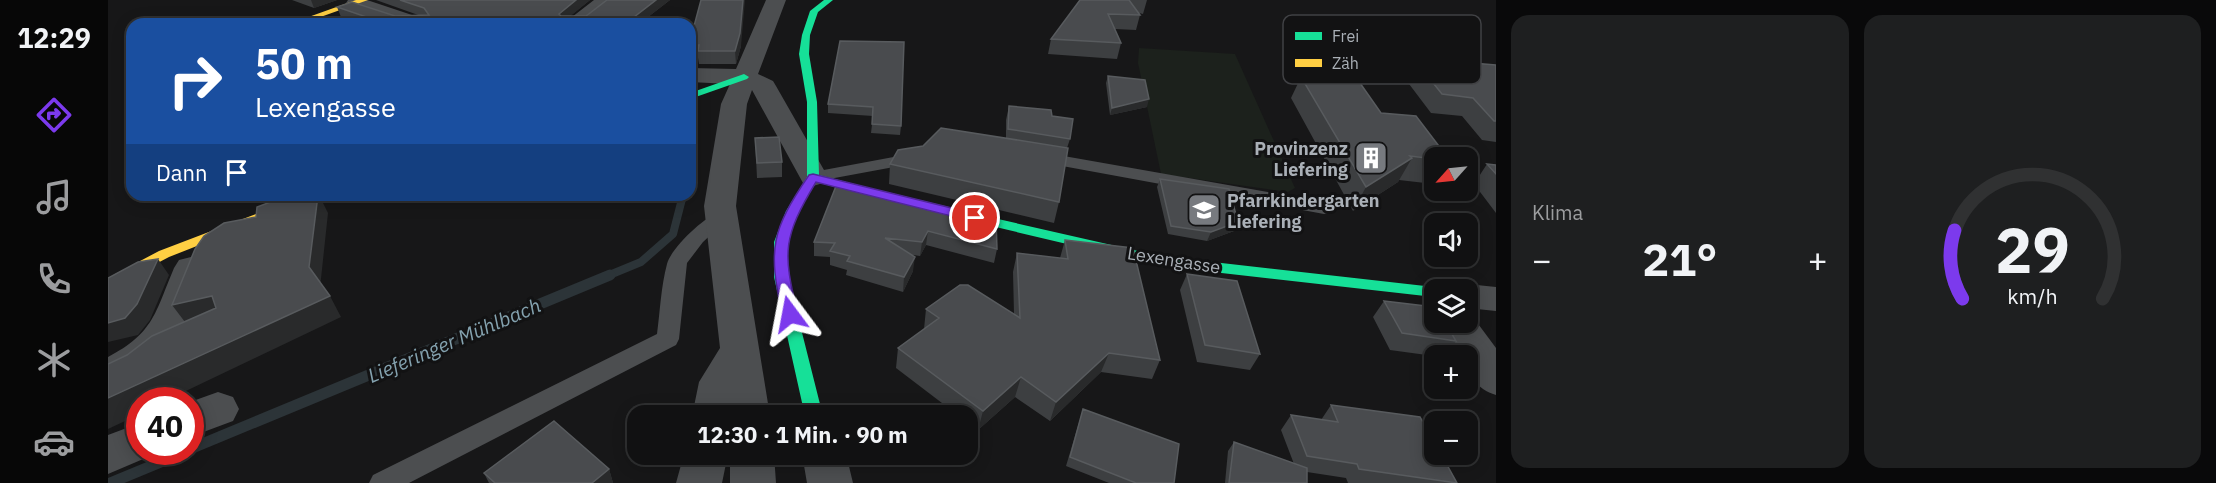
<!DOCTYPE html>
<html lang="de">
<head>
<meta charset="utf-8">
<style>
  body { margin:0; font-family:"IBM Plex Sans",sans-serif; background:#1e1f20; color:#f1f3f6; height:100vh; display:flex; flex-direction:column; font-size:22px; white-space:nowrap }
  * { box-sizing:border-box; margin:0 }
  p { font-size:20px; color:#9c9d9f }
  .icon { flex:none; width:33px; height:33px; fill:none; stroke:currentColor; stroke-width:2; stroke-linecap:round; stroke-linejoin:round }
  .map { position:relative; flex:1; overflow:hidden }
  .side { display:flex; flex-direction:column; gap:15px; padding:15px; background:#09090a; width:720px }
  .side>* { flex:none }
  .guide { position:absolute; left:18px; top:18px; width:570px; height:183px; border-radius:18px; box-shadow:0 3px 15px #0003,0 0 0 2px #303132; background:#1a4fa0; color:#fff; overflow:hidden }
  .needle { width:39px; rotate:243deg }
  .controls { position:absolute; left:1316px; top:147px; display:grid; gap:12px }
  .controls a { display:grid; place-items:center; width:54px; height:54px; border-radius:12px; background:#111112; box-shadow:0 3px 15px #0003,0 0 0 2px #303132; font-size:30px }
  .speed { position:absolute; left:18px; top:387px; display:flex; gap:12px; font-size:30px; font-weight:700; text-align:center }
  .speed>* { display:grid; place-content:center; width:78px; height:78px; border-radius:50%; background:#111112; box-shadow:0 3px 15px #0003,0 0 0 2px #303132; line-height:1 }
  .speed .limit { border:9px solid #d22; background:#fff; color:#111 }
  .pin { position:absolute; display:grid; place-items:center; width:51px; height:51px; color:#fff; margin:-26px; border:3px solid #fff; border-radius:50%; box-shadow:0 2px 6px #0007 }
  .me { position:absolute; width:66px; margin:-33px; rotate:347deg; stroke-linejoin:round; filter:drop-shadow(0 0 4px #0008) }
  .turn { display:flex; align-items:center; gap:21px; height:126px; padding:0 30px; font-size:27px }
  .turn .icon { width:78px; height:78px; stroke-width:2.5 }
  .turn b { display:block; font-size:42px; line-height:51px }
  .then { display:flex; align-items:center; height:57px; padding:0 30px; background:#0003; gap:12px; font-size:22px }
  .big { font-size:45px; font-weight:800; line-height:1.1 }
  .side .tile { flex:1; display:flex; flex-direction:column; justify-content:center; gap:9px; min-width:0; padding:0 21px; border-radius:18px; background:#1e1f20 }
  .side .dial { align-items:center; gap:0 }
  .dial svg { height:156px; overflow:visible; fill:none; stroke:#303132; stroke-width:7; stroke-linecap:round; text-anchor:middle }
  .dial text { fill:#f1f3f6; stroke:none }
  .heat { display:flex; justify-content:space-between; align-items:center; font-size:33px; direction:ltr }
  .side .tiles { flex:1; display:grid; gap:15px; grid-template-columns:repeat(2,1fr) }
  .trip { position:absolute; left:519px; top:405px; width:351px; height:60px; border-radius:18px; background:#111112; box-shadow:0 3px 15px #0003,0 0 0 2px #303132; font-weight:800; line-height:60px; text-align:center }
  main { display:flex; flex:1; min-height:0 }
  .tab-bar { display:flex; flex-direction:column; width:108px; justify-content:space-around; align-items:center; background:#070707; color:#9c9d9f }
  .tab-bar .icon { width:42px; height:42px }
  .tab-bar .active { color:#7c3aed }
  .tab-bar b { font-size:27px; color:#f1f3f6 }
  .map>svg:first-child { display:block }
</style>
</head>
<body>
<main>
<nav class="tab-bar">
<b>12:29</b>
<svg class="icon active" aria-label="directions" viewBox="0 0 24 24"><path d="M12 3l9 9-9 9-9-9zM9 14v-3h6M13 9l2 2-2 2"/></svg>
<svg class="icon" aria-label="music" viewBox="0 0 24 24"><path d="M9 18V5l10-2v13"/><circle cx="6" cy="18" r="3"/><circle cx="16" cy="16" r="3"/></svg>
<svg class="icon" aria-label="phone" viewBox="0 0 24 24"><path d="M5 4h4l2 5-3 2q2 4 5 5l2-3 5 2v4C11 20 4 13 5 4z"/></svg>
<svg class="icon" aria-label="climate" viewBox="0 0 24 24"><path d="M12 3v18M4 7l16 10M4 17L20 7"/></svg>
<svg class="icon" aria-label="car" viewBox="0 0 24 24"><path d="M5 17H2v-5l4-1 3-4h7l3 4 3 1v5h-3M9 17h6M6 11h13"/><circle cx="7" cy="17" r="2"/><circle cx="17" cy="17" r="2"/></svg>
</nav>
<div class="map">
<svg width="1388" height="483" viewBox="0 0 1388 483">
  <rect width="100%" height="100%" fill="#171718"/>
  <path fill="#1c211c" d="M 1031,48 L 1127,54 L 1187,188 L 1180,192 L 1053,174 L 1030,63 Z"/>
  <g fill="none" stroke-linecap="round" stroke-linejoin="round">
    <path stroke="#2c3438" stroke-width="6" d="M 582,114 L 582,119"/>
    <path stroke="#2c3438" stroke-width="8" d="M 582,118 L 582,166
      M 499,276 L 533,262 L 565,234 L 575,195"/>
    <path stroke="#2c3438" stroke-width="11" d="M 82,449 L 502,275
      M 2,483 L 77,452"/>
    <path fill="#4c4e50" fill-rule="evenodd" d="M 933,152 L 1216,202 L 1223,204 L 1225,208 L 1223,212 L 1216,214 L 927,161 L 925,157 L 927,153 Z
      M 807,153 L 813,154 L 815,158 L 813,162 L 705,182 L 699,181 L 696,177 L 699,173 L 705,172 Z
      M 612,212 L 619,214 L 621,218 L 595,242 L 579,263 L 571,339 L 568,345 L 301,483 L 261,483 L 265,475 L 549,334 C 552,312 553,286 559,264 C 563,248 597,216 612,212 Z"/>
    <path fill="#4c4e50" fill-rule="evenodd" d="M 240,0 L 259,0 L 319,20 L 323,24 L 291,24 L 241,7 L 238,3 Z
      M 486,0 L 509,0 L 480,24 L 455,24 Z
      M 658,0 L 678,0 L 650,74 L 665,81 L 668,86 L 720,177 L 715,183 L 705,186 L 695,183 L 644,90 L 639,104 L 628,206 L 662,416 L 584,416 L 591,382 L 612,348 L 596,206 L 613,104 L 622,84 L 582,82 L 582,68 L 628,69 Z
      M 83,257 L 95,260 L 100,268 C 77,330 69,368 0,390 L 0,357 C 46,333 47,313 66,268 L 71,260 Z
      M 1359,284 L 1388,287 L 1388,311 L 1359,308 L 1359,290 L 1345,290 Z
      M 1359,312 L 1362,313 L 1388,348 L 1388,395 C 1369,389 1359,376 1359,356 L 1351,356 L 1331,322 L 1359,322 Z
      M 110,392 L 125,397 L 131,409 L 125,421 L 82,437 L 82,402 Z
      M 32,423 L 32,452 L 49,452 L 47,454 L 0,474 L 0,435 Z
      M 576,454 L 620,454 L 614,483 L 568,483 Z
      M 622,454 L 666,454 L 668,483 L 622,483 Z
      M 694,454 L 738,454 L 745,483 L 699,483 Z"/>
    <path fill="#16e098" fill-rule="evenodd" d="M 716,0 L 725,0 L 710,12 L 702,35 L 701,54 L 709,102 L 711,175 L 777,192 L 779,195 L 773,199 L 708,182 L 690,211 L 680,242 L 680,277 L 715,416 L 697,416 L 666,277 L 666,242 L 678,211 L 699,177 L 699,102 L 691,54 L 694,35 L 702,11 Z
      M 636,74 L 641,77 L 639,79 L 582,99 L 582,93 Z
      M 846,209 L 1052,256 L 1326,287 L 1332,290 L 1326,290 L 1326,297 L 1052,266 L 841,216 L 840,213 L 841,210 Z"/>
    <path fill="#ffcf43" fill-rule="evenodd" d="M 248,0 L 260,0 L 193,24 L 181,24 Z
      M 198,195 L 220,195 L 218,198 L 201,202 L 61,257 L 0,289 L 0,278 L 51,251 Z"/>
  </g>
  <path fill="#3d3f41" d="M 184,0 L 229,0 L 206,8 Z
    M 268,0 L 482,0 L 462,16 L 478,16 L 499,0 L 562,0 L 531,24 L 253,24 L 233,17 L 229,7 L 287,16 L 313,16 Z
    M 972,0 L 1039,0 L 1035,14 L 1031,13 L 1032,15 L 1028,30 L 1007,29 L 1013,43 L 1009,59 L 940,54 L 943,39 Z
    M 582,41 L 633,46 L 628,64 L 591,64 L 590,58 L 582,58 Z
    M 732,41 L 793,126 L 792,135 L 763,133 L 765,116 L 720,113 L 720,104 Z
    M 1305,58 L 1388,65 L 1388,142 L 1374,140 L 1354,116 L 1323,113 L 1295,76 Z
    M 1000,76 L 1039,107 L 1002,115 L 998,83 Z
    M 1193,77 L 1273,113 L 1326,158 L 1326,184 L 1291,180 L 1290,182 L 1245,211 L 1183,98 Z
    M 901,106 L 944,116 L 962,139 L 959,148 L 951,202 L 946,223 L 781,184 L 782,164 L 898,138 L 898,120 Z
    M 647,138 L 674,162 L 674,177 L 649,178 Z
    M 1379,164 L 1388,165 L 1388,213 L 1366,184 Z
    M 1052,179 L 1126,231 L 1099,241 L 1060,234 L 1049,187 Z
    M 730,181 L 889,249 L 886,263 L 818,245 L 812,256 L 805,255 L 805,271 L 795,292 L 738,275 L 739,270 L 722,265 L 722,257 L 706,256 L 706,242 Z
    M 957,240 L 1052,360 L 1044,379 L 993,372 L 942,421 L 907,397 L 870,430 L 860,422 L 860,416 L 851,416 L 788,368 L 790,348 L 816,329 L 818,309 L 906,314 L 905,272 L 909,253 L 952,258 Z
    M 1079,274 L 1152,354 L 1142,370 L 1089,362 L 1072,290 Z
    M 1276,301 L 1348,341 L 1337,356 L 1326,356 L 1282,350 L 1265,317 Z
    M 1223,405 L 1349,483 L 1240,483 L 1238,478 L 1199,472 L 1199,483 L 1117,483 L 1120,451 L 1126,442 L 1186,464 L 1173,430 L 1183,415 L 1213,420 Z
    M 975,409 L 1066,483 L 1001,483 L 958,466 Z
    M 501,469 L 505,483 L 381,483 L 376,473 Z"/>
  <path fill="#292a2b" d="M 203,0 L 229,0 L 206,8 Z
    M 468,0 L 482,0 L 453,24 L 451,14 Z
    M 548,0 L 562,0 L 531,24 L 517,24 Z
    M 635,0 L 637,0 L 633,46 L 628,64 L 627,51 Z
    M 1041,99 L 1039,107 L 1002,115 L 1004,108 Z
    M 1304,158 L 1290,182 L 1245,211 L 1258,187 Z
    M 210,195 L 211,195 L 220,213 L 212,288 L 201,267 Z
    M 1130,222 L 1126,231 L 1099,241 L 1103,232 Z
    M 820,231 L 818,245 L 812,256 L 814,242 Z
    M 807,257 L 805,271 L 795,292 L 796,277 Z
    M 50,259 L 61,275 L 42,320 L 30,335 L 0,342 L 0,323 Z
    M 104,296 L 118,318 L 80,326 L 64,305 Z
    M 222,296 L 233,317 L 59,400 L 32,400 L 32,414 L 0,429 L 0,398 Z
    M 1001,353 L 993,372 L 942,421 L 948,402 Z
    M 913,377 L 907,397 L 870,430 L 875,411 Z
    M 501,469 L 505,483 L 484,483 Z"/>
  <path fill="#494b4e" stroke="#585b5e" stroke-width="1.5" d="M 292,0 L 468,0 L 451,14 L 453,16 L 478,16 L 499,0 L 548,0 L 517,24 L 351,24 L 346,23 L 344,24 L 279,24 L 229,7 L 244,2 L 287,16 L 321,15 L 316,8 Z
    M 593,0 L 635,0 L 632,33 L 627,51 L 590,51 L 591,45 L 582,45 L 582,41 Z
    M 972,0 L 1021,0 L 1032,15 L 1000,14 L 1013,43 L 943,39 Z
    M 732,41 L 796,42 L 793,126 L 764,124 L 765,107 L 720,104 Z
    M 1305,58 L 1388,65 L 1388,121 L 1386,121 L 1365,98 L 1334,94 Z
    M 1000,76 L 1037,80 L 1041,99 L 1004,108 Z
    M 1193,77 L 1252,83 L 1273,113 L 1308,116 L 1340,158 L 1326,158 L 1326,159 L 1302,156 L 1304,158 L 1258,187 Z
    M 901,106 L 943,110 L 944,116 L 965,119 L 962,139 L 900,129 Z
    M 833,128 L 960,148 L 951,202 L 782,164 L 790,150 L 815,146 Z
    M 671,137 L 674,162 L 649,163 L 647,138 Z
    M 1379,164 L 1388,165 L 1388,174 Z
    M 1052,179 L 1121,189 L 1130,222 L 1103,232 L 1063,226 Z
    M 730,181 L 888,219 L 889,249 L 820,231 L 814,242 L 777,238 L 807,257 L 796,277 L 739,261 L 742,256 L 722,251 L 727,243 L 706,242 Z
    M 181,195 L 210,195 L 201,267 L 222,296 L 0,398 L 0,364 L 19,355 L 44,336 L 108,308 L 104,296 L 64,305 L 87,249 L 96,236 L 116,223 L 148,217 L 149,207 Z
    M 957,240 L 1025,248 L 1052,360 L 1001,353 L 948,402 L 913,377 L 875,411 L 790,348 L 831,318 L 818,309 L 852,285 L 860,285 L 912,318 L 909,253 L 960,259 Z
    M 50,259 L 29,304 L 17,318 L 0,323 L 0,278 L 30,262 Z
    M 1079,274 L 1129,281 L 1152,354 L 1097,345 Z
    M 1276,301 L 1326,307 L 1326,322 L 1337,322 L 1348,341 L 1294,333 Z
    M 1223,405 L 1312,417 L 1326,442 L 1326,454 L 1333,454 L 1349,483 L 1251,469 L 1249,464 L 1199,456 L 1183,415 L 1230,422 Z
    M 975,409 L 1071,444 L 1066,483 L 1028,483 L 962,457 Z
    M 446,421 L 501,469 L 484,483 L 387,483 L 376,473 Z
    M 1126,442 L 1199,468 L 1199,483 L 1121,483 Z"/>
  <path fill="#7c3aed" stroke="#51269a" stroke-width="1.5" d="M 705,174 L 872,215 L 874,218 L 867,222 L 708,182 C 675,237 674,252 690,314 L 687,318 L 677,318 L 674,314 C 660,248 663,231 701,175 Z"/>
  <defs>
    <g id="building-square" transform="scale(1.725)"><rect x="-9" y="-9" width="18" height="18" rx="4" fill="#777a7f" stroke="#121213"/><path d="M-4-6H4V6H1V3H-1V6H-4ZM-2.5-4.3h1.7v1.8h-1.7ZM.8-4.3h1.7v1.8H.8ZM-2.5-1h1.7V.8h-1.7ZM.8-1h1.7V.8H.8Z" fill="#fff"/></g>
    <g id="school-square" transform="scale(1.725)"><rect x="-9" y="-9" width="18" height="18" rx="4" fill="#777a7f" stroke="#121213"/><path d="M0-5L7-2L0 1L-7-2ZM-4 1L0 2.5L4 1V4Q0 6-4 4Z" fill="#fff"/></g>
  </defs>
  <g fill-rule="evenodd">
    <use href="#building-square" x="1263" y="158"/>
    <use href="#school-square" x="1096" y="210"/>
  </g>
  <g text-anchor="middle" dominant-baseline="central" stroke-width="6" stroke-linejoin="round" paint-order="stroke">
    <g font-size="18" font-weight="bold" fill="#aab0b7" stroke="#121213" text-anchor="end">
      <text x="1240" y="148">Provinzenz<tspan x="1240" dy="21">Liefering</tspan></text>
      <text x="1119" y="200" text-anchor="start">Pfarrkindergarten<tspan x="1119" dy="21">Liefering</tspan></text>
    </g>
    <g font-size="18" fill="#aab0b7" stroke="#121213">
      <text transform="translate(1066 260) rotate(9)">Lexengasse</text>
    </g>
    <g font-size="20" font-style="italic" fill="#84a2af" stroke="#121213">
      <text transform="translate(346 340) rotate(-23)">Lieferinger Mühlbach</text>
    </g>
  </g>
  <rect x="1175" y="15" width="198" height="69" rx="9" fill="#121213" stroke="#404144" stroke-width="1.5"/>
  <rect x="1187" y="32" width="27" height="8" fill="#16e098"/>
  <rect x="1187" y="59" width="27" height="8" fill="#ffcf43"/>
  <g font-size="16" fill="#aab0b7">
    <text x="1224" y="42">Frei</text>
    <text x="1224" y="69">Zäh</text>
  </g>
</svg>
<div class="controls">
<a><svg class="needle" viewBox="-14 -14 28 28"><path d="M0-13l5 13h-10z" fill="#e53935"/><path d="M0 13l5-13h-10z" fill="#9c9d9f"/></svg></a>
<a><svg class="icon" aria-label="sound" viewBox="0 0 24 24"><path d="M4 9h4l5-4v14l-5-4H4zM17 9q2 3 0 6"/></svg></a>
<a><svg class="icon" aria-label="layers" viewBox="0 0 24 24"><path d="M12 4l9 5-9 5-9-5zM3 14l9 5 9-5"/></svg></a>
<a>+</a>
<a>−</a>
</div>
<div class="speed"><div class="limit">40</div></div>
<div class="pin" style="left:867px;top:218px;background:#d93025"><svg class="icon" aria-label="arrive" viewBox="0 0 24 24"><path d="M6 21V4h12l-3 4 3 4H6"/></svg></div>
<svg class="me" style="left:682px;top:314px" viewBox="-20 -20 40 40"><path d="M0-17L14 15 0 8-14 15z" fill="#7c3aed" stroke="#fff" stroke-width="4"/></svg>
<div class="trip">12:30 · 1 Min. · 90 m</div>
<div class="guide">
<div class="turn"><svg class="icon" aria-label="right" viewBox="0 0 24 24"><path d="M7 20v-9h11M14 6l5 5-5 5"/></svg><div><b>50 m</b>Lexengasse</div></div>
<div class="then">Dann<svg class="icon" aria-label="arrive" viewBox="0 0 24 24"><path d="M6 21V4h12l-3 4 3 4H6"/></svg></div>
</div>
</div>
<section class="side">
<div class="tiles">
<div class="tile"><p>Klima</p>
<div class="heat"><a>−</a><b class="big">21°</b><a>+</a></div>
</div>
<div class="tile dial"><svg viewBox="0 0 100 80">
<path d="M14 69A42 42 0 1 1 86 69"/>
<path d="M14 69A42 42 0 0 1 10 34" stroke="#7c3aed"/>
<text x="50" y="56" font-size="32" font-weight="700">29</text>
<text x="50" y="72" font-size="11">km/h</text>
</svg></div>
</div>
</section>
</main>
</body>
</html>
